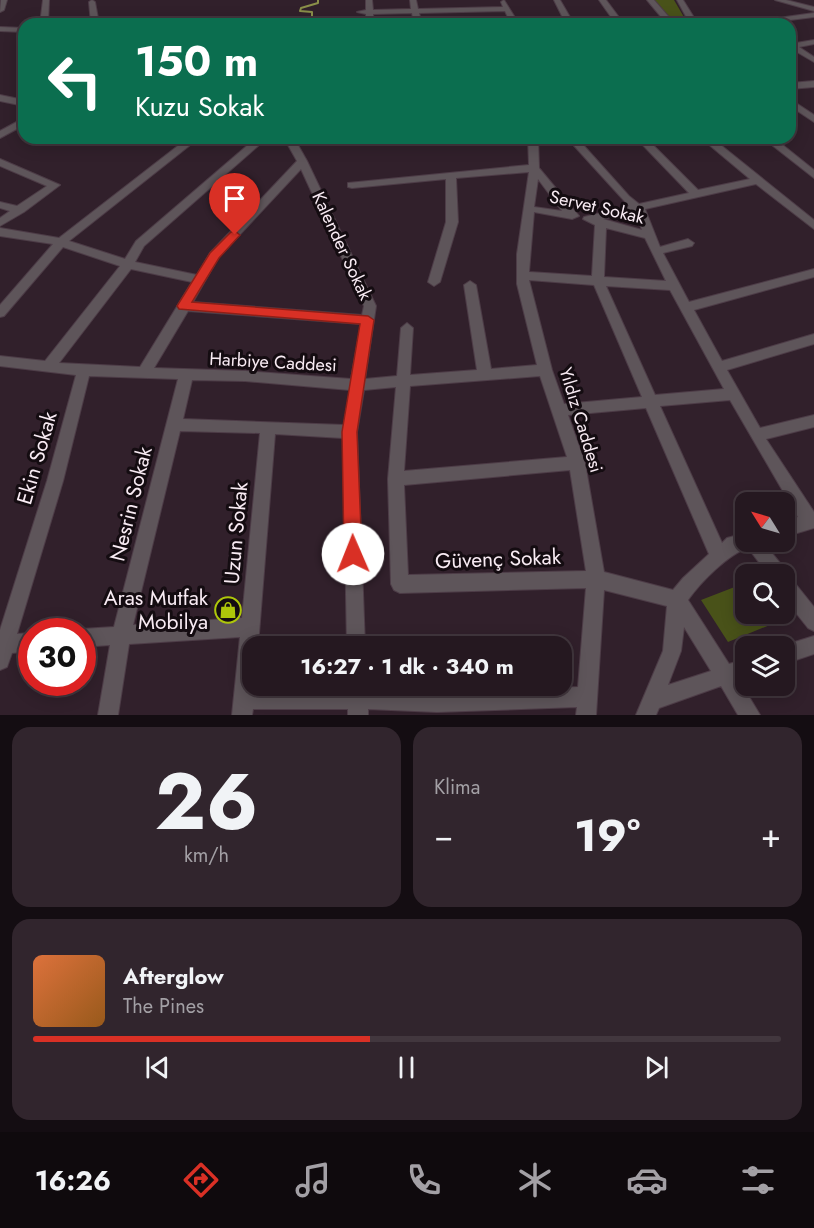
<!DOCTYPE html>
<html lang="tr">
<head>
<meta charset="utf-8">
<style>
  body { margin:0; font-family:Jost,sans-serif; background:#31252d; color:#f1f3f6; height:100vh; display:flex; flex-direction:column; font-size:22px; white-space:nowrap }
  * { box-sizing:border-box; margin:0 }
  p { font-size:20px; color:#a3a0a5 }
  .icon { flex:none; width:33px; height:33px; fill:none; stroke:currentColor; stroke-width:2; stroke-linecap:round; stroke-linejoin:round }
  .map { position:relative; height:715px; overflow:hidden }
  .details { display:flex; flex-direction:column; gap:12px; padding:12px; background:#140d12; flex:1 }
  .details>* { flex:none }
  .guide { position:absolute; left:18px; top:18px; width:778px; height:126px; border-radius:18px; box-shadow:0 3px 15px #0003,0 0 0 2px #42373e; background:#0b6e4f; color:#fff; overflow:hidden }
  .needle { width:39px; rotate:307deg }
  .tools { position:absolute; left:735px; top:492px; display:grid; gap:12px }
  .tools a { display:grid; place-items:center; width:60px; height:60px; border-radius:12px; background:#251820; box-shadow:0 3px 15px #0003,0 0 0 2px #42373e; font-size:30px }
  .speed { position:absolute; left:18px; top:618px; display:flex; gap:12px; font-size:30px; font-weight:700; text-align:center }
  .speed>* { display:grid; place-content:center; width:78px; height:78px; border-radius:50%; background:#251820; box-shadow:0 3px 15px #0003,0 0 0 2px #42373e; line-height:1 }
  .speed .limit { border:9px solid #d22; background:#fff; color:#111 }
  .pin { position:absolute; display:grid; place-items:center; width:51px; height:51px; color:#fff; margin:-62px -26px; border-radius:50% 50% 50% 0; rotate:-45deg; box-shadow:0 0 6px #0007 }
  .pin .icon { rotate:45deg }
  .me { position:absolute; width:66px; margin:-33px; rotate:359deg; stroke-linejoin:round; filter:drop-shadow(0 0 4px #0008) }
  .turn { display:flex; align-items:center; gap:21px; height:126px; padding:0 18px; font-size:27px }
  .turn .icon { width:78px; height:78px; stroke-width:2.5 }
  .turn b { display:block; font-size:42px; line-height:51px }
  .big { font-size:45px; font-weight:700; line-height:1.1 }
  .details .card { flex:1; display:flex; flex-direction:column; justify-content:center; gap:9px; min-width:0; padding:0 21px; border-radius:18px; background:#31252d }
  .details .dial { align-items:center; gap:0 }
  .dial b { font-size:78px; line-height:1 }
  .song { display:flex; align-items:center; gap:18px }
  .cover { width:72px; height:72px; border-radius:9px; background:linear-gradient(135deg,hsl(20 70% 55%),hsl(30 70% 35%)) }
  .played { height:6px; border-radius:3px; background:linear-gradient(90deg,#d93025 45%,#42373e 45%) }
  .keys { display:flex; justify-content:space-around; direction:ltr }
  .heat { display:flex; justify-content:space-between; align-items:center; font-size:33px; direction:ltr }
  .details .tiles { flex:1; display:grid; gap:12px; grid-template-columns:1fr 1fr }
  .card:last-child { grid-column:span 2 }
  .trip { position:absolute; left:242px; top:636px; width:330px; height:60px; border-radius:18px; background:#251820; box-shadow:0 3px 15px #0003,0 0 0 2px #42373e; font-weight:700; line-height:60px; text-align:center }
  .tab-bar { display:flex; height:96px; justify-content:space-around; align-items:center; background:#0f0a0d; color:#a3a0a5 }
  .tab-bar .icon { width:42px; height:42px }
  .tab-bar .selected { color:#d93025 }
  .tab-bar b { font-size:27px; color:#f1f3f6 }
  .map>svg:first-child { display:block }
</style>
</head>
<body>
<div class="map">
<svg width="814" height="715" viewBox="0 0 814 715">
  <rect width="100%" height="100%" fill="#31202b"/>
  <path fill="#495219" d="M 653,0 L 674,0 L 688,24 L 673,24 Z
    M 745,583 L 746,614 L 783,614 L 787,618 L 728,642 L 701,600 Z"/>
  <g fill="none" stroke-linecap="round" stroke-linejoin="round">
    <path stroke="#8a8f49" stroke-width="2" d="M 312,24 L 312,12 L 300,11 L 301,8 L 318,3 L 318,0"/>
    <g stroke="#4d3c47" stroke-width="2">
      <path id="minor" d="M 1,0 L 7,0 L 4,10 L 0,12 Z
        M 43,0 L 49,0 L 48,24 L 40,24 Z
        M 92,0 L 95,2 L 99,24 L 91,24 L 89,2 Z
        M 366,0 L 372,0 L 373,10 L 411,9 L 410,0 L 416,0 L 418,9 L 503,7 L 501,2 L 504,0 L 519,24 L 511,24 L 505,11 L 419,13 L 422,24 L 414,24 L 412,13 L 373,14 L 374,24 L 366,24 L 366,14 L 357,12 L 366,10 Z
        M 554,0 L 560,0 L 574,24 L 566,24 Z
        M 599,0 L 606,0 L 624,24 L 616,24 Z
        M 647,0 L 654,0 L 675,24 L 667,24 Z
        M 677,0 L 683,0 L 698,24 L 690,24 Z
        M 775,0 L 786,0 L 814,7 L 814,11 Z
        M 814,13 L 814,17 L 757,24 L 734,24 Z
        M 0,27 L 24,28 L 24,32 L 0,31 Z
        M 814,40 L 814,44 L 799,47 L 814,57 L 814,62 L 790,48 L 790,44 Z
        M 814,81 L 814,87 L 790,89 L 790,83 Z
        M 0,95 L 24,100 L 24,106 L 0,101 Z
        M 790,99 L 814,115 L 814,122 L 790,106 Z
        M 24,118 L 24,125 L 0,138 L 0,131 Z
        M 188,138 L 199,138 L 69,241 L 125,259 L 136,241 L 256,138 L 267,138 L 144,246 L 135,262 L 197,275 L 210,253 L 297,161 L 284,138 L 294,138 L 307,161 L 376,306 L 365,379 L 397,376 L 401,328 L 407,323 L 413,328 L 410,375 L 477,370 L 464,285 L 470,281 L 476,285 L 491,369 L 537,365 L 517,284 L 517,254 L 529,172 L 456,178 L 458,222 L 440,282 L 434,286 L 428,282 L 446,222 L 446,179 L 352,188 L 348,187 L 348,183 L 529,165 L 528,138 L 538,138 L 539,168 L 579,216 L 572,219 L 534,212 L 529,272 L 592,276 L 595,225 L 583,219 L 584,217 L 629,206 L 567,138 L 577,138 L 629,196 L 639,204 L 689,193 L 636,138 L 646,138 L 698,190 L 750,179 L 701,138 L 712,138 L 814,220 L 814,229 L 756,184 L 645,209 L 660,247 L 688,239 L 694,243 L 692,246 L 663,253 L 689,302 L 814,269 L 814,277 L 694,310 L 722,361 L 814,334 L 814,344 L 727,370 L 760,428 L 814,415 L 814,427 L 766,439 L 814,512 L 814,528 L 784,537 L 784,521 L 798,517 L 730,400 L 660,406 L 722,543 L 727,538 L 746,533 L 746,542 L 763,542 L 784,568 L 786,575 L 790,577 L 814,607 L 814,631 L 808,628 L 784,598 L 784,574 L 768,574 L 748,548 C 728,554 700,583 688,600 L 729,664 L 746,659 L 746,678 L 739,680 L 760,715 L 738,715 L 721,686 L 659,708 L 656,715 L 636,715 L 663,651 L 667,606 L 604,590 L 596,715 L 576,715 L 577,707 L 437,712 L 368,709 L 368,715 L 348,715 L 348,709 L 253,709 L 252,715 L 232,715 L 240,637 L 129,644 L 118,715 L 98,715 L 110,645 L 82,647 L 82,632 L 75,632 L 82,629 L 114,627 L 178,379 L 89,376 L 63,481 L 17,634 L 32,633 L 32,651 L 12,653 L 7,667 L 0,670 L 0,630 L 47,481 L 76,375 L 0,366 L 0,356 L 45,361 L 120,266 L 63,247 L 4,316 L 0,317 L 0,305 L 53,244 L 0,236 L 0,228 L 59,238 ZM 301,169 L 364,306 L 362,315 L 193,302 L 218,258 ZM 538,179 L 562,211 L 534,207 ZM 635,211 L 642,230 L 603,219 ZM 606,228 L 645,238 L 666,281 L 604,277 ZM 131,269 L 192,282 L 140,367 L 59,363 ZM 529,280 L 594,285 L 642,397 L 564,404 L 552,370 ZM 606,286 L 670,290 L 724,389 L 655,395 ZM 188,311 L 361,324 L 351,379 L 245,371 L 154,368 ZM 540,376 L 567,457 L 404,471 L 410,386 ZM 192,380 L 245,381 L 350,390 L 344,425 L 183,419 ZM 396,387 L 388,479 L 391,584 L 394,590 L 400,593 L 586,588 L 578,687 L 437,692 L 367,689 L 367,686 L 347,686 L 347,689 L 254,689 L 254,686 L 252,686 L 252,646 L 258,646 L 275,434 L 343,438 L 347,646 L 365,646 L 357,432 L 364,390 ZM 646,408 L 709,554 L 683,578 L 673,590 L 604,572 L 585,463 L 568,415 ZM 180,431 L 260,433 L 242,618 L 133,625 ZM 570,470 L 586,571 L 408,575 L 404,485 ZM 684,627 L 711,671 L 668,685 L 681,651 Z
        M 763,138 L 774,138 L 814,170 L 814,178 Z
        M 0,159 L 60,185 L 24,212 L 0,226 L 0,218 L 10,211 L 0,208 L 0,202 L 17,206 L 47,186 L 0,166 Z
        M 814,636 L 814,654 L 784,664 L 784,646 L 782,646 Z"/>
    </g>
    <use href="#minor" fill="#5e555a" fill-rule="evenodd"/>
  </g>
  <path fill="#d93025" stroke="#8d1f18" stroke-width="1.5" d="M 235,231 L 240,235 L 219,258 L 192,302 L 368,316 L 374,320 L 357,432 L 362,554 L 359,559 L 353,562 L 347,559 L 344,554 L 342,432 L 360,324 L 179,309 L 177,306 L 210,253 L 231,232 Z"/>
  <defs>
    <g id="shop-ring" transform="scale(1.35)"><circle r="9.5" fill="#140c11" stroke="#aec60a" stroke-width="1.5"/><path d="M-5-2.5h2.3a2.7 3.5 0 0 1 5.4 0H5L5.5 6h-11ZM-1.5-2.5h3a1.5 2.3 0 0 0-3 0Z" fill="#aec60a"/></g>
  </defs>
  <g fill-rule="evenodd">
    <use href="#shop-ring" x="228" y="610"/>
  </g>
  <g text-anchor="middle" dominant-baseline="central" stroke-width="6" stroke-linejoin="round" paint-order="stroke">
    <g font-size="18" fill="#f8ebf3" stroke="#140c11">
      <text transform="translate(597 207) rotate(13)">Servet Sokak</text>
      <text transform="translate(342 246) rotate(65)">Kalender Sokak</text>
      <text transform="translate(273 362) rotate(3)">Harbiye Caddesi</text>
      <text transform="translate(581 420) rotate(73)">Yıldız Caddesi</text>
    </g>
    <g font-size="21" fill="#f8ebf3" stroke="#140c11">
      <text transform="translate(37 458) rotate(-74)">Ekin Sokak</text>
      <text transform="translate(131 504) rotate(-76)">Nesrin Sokak</text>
      <text transform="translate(236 533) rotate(-85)">Uzun Sokak</text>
      <text transform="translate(498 559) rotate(-2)">Güvenç Sokak</text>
    </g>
    <g font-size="21" fill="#f8ebf3" stroke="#140c11" text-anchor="end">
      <text x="208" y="598">Aras Mutfak<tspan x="208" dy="24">Mobilya</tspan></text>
    </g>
  </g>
</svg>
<div class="tools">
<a><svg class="needle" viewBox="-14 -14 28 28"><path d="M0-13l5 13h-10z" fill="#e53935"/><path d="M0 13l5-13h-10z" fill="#a3a0a5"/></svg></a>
<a><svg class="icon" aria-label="search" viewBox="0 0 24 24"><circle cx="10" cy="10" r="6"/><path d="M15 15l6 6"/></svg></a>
<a><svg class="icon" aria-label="layers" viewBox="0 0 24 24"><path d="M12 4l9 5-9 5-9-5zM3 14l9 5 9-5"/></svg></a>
</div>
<div class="speed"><div class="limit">30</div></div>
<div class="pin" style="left:235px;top:235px;background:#d93025"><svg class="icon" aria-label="arrive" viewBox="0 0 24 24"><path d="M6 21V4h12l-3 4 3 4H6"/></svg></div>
<svg class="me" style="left:353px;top:554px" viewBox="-20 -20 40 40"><circle r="19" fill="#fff"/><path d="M0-13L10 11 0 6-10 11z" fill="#d93025"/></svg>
<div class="trip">16:27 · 1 dk · 340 m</div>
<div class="guide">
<div class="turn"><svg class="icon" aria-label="left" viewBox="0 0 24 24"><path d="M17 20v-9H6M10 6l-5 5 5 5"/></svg><div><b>150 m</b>Kuzu Sokak</div></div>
</div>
</div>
<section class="details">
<div class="tiles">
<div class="card dial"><b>26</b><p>km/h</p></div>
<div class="card"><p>Klima</p>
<div class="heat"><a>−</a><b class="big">19°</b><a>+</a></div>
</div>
<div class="card">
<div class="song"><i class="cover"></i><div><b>Afterglow</b><p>The Pines</p></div></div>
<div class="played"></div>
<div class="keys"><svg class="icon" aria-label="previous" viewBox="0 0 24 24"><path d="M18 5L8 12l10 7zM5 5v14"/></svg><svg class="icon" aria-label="pause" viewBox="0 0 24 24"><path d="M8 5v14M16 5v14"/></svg><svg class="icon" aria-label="next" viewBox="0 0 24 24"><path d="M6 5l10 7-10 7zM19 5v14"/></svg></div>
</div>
</div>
</section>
<nav class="tab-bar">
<b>16:26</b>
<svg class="icon selected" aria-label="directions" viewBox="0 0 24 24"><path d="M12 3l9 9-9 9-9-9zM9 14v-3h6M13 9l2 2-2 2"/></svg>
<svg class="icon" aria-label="music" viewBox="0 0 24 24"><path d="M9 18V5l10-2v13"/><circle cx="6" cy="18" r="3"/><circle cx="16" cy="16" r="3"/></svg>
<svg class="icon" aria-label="phone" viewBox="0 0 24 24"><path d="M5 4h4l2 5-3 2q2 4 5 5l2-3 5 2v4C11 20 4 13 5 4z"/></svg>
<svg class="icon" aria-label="climate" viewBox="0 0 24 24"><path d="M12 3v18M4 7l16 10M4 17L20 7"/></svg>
<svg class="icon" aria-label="car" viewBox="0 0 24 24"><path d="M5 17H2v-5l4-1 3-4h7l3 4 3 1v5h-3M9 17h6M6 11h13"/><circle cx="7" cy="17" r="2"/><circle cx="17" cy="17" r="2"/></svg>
<svg class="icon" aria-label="filters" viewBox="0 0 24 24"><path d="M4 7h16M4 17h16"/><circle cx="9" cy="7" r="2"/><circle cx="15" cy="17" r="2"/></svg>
</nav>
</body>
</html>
